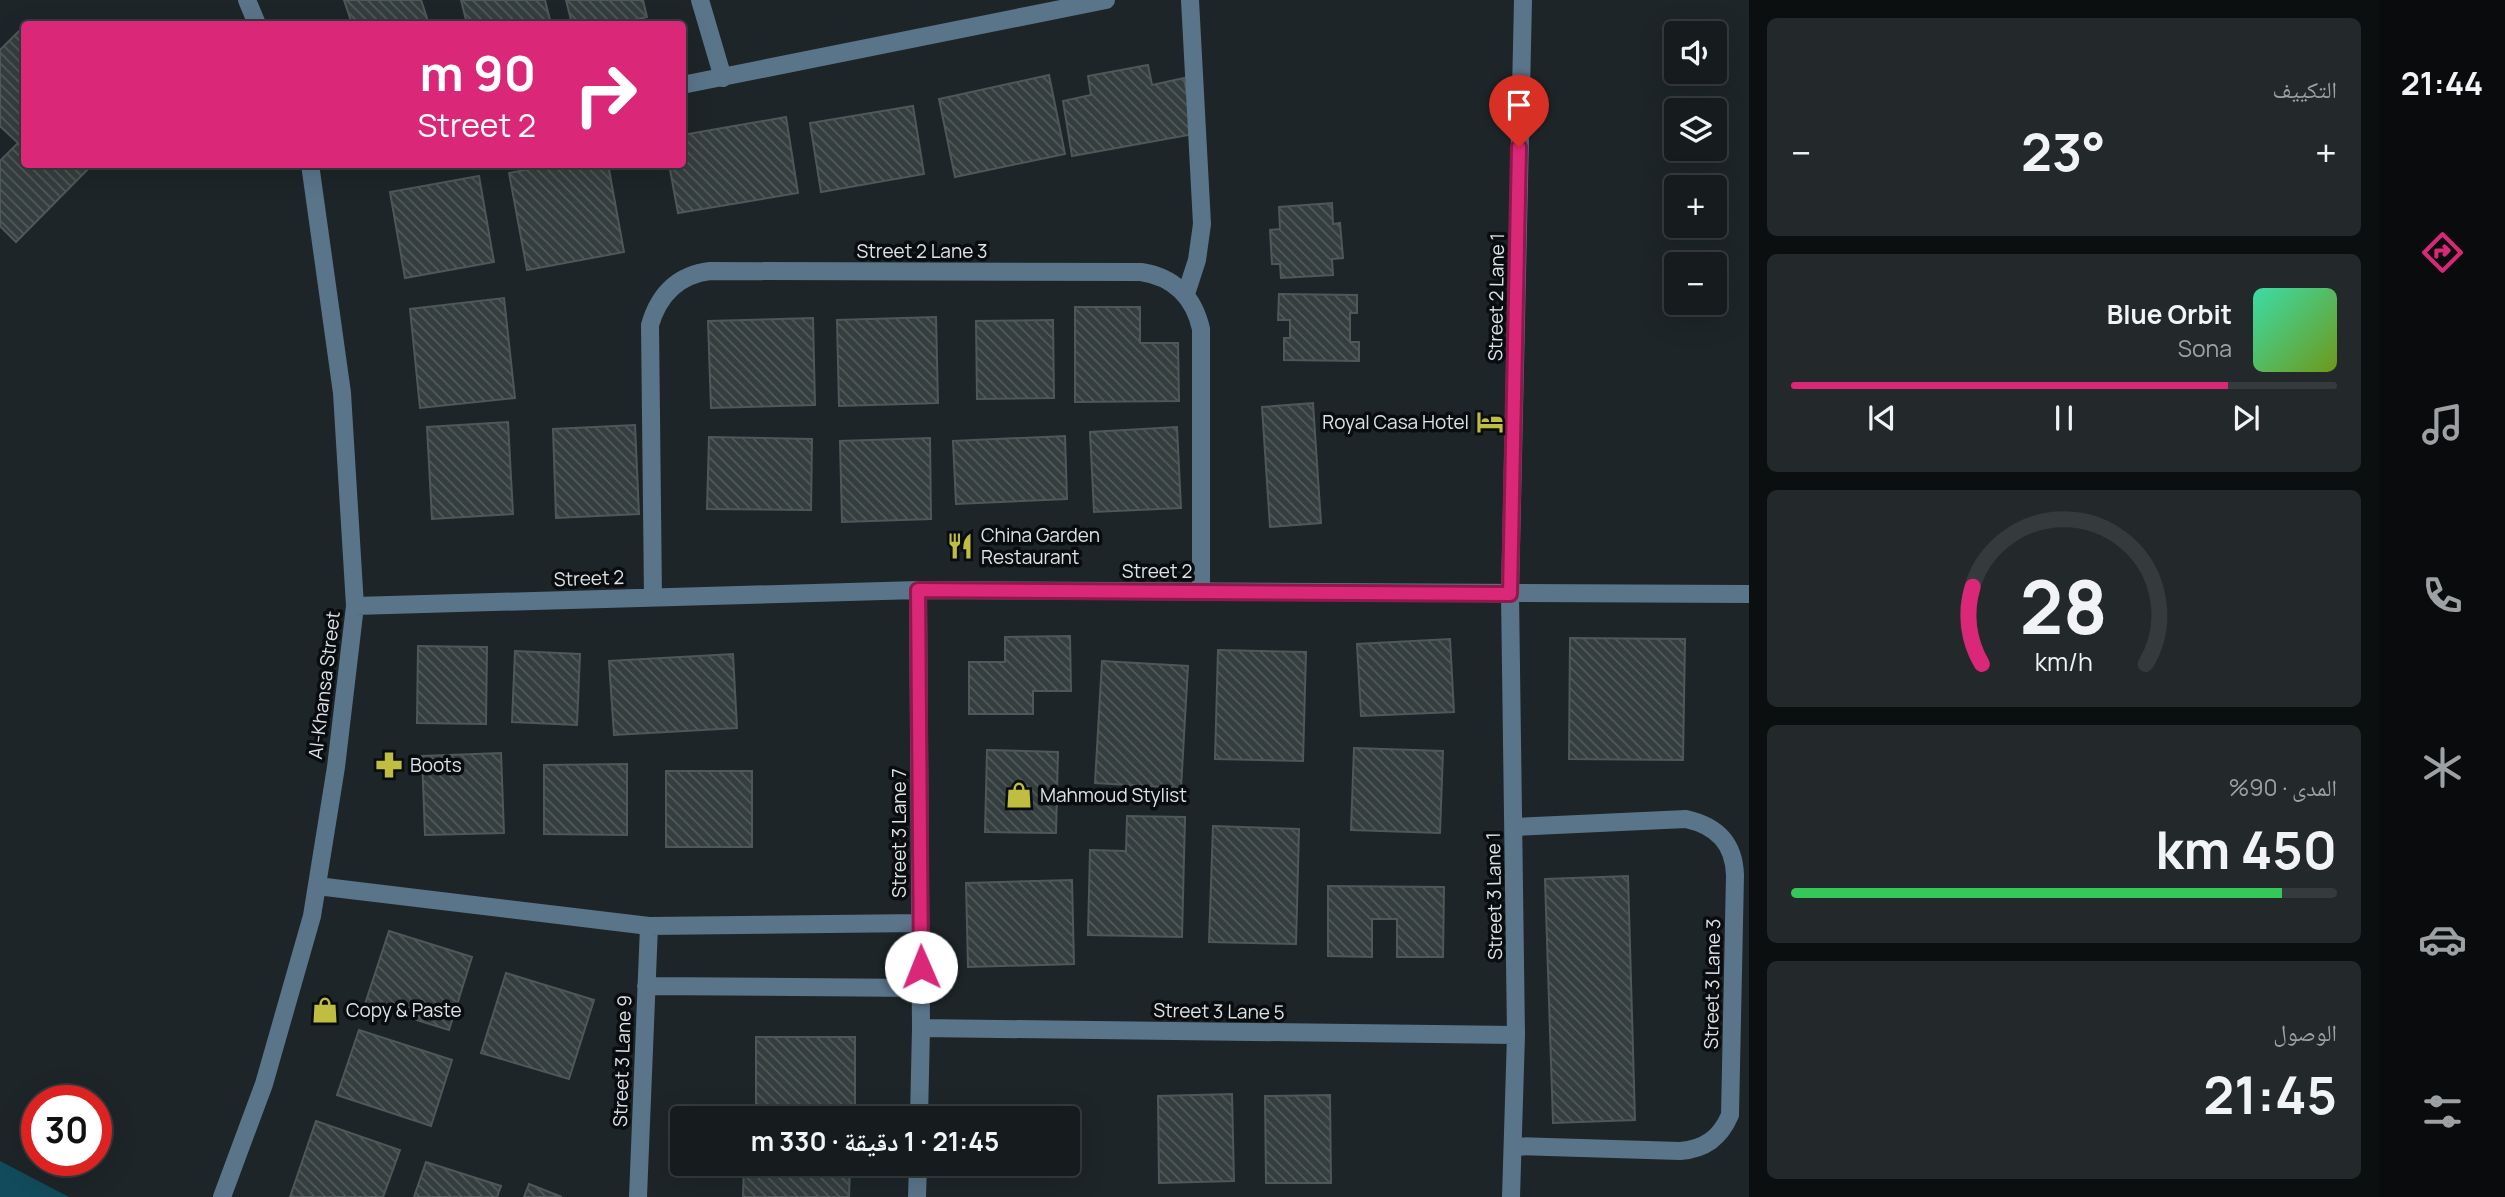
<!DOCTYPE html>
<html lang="ar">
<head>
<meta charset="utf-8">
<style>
  body { margin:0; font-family:Manrope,"Noto Naskh Arabic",sans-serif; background:#23292b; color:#f1f3f6; direction:rtl; height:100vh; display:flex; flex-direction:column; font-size:26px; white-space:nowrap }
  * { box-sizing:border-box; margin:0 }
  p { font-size:23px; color:#9ea1a4 }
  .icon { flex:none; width:38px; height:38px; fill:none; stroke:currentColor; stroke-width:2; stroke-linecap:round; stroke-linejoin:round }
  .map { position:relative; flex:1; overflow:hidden; direction:ltr }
  .drawer { display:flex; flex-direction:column; gap:18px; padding:18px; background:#0c0f10; width:630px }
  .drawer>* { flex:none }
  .top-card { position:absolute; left:21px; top:21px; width:665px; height:147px; border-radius:7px; box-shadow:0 7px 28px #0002,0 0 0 2px #353a3c; direction:rtl; background:#db2777; color:#fff; overflow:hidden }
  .buttons { position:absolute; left:1664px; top:21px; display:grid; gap:14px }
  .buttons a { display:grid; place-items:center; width:63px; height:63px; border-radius:7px; background:#161c1e; box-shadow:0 7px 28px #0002,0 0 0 2px #353a3c; font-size:35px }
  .speed { position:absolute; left:21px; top:1085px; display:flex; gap:14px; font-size:35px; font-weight:700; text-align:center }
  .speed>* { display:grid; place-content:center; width:91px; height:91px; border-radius:50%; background:#161c1e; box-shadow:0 7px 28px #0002,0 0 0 2px #353a3c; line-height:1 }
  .speed .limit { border:10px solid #d22; background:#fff; color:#111 }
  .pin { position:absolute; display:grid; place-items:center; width:60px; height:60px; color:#fff; margin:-72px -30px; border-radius:50% 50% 50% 0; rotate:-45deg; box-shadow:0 0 7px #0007 }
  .pin .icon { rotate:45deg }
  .me { position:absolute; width:77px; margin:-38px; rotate:359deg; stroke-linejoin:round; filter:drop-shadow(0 0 5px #0008) }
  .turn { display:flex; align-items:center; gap:24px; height:147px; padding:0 35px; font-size:32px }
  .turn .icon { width:91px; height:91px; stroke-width:2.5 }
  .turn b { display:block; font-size:49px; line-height:60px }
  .big { font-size:52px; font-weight:700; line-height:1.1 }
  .drawer .tile { flex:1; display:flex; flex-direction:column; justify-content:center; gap:10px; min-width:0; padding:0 24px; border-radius:10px; background:#23292b }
  .drawer .dial { align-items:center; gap:0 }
  .dial svg { height:182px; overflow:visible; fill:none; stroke:#353a3c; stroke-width:7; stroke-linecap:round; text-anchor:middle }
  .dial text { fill:#f1f3f6; stroke:none }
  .song { display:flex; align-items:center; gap:21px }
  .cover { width:84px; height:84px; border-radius:10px; background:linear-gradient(135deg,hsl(160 70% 55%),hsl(80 70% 35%)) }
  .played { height:7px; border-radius:4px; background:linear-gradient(90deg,#db2777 80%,#353a3c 80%) }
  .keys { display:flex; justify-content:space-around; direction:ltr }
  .heat { display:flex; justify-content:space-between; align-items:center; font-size:38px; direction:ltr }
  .charge { height:10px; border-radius:5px; background:linear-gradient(90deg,#34c759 90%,#353a3c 0) }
  .trip { position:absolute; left:670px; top:1106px; width:410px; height:70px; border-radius:7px; background:#161c1e; box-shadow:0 7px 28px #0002,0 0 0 2px #353a3c; font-weight:700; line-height:70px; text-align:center; direction:rtl }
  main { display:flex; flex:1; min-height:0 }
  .menu { display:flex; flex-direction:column; width:126px; justify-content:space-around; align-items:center; background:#090b0c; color:#9ea1a4 }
  .menu .icon { width:49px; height:49px }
  .menu .selected { color:#db2777 }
  .menu b { font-size:32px; color:#f1f3f6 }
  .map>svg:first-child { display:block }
</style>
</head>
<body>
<main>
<nav class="menu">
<b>21:44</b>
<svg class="icon selected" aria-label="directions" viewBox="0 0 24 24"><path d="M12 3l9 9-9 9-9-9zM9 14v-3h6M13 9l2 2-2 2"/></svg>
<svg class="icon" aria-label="music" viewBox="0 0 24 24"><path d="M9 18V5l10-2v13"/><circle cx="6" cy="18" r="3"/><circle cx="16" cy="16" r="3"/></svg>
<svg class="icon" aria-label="phone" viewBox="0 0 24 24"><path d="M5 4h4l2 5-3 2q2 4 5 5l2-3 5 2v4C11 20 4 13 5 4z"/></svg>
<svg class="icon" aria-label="climate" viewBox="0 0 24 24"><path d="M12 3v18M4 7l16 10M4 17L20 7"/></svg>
<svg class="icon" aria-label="car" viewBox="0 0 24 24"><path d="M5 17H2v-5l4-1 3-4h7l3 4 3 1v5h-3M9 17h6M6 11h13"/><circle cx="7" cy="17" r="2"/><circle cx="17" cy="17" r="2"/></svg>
<svg class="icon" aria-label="filters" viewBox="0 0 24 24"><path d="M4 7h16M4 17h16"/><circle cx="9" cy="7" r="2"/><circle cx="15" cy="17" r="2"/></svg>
</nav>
<section class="drawer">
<div class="tile"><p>التكييف</p>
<div class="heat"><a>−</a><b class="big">23°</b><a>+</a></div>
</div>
<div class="tile">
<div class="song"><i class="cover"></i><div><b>Blue Orbit</b><p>Sona</p></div></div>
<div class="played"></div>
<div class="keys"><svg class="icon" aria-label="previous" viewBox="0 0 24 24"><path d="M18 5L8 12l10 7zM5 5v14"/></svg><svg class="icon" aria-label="pause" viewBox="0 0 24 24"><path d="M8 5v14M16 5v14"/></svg><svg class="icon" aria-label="next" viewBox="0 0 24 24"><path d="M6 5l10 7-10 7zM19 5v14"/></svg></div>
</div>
<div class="tile dial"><svg viewBox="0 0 100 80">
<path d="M14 69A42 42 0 1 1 86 69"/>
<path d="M14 69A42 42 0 0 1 10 35" stroke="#db2777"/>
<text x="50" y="56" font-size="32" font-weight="700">28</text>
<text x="50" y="72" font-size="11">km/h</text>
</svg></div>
<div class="tile"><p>المدى · 90%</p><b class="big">450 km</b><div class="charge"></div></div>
<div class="tile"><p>الوصول</p><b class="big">21:45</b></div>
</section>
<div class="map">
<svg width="1749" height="1197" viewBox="0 0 1749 1197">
  <defs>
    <pattern id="building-back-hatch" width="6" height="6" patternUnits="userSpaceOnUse" patternTransform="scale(1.75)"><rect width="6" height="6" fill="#353e3e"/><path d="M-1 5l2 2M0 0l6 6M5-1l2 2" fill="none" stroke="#525a5a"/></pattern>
  </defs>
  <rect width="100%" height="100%" fill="#1d2528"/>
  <path fill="#124b5b" d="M 0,1161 L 69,1197 L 0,1197 Z"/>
  <path fill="url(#building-back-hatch)" stroke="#4e5858" stroke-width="2" d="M 344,0 L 421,0 L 429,24 L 352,24 Z
    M 461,0 L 545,0 L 551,24 L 467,24 Z
    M 566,0 L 643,0 L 647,17 L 617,24 L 572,24 Z
    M 22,28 L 24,31 L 24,164 L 93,164 L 16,242 L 0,226 L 0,161 L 18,143 L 0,126 L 0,50 Z
    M 1148,65 L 1152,85 L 1184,78 L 1194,134 L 1072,156 L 1063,101 L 1091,95 L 1088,76 Z
    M 1049,75 L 1065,154 L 955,177 L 939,99 Z
    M 913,106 L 924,174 L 821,192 L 810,123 Z
    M 786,117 L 798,193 L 678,213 L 669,164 L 682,164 L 682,135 Z
    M 555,164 L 608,164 L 624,252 L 527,270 L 509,173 Z
    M 479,176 L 494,262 L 405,278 L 390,192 Z
    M 1332,203 L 1333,224 L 1340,223 L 1343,258 L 1332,259 L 1333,275 L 1281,278 L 1280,264 L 1272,264 L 1270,230 L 1280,229 L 1279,207 Z
    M 1279,294 L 1357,295 L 1357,313 L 1350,313 L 1350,342 L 1359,342 L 1359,361 L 1284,360 L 1284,338 L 1290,338 L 1290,320 L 1278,320 Z
    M 504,298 L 515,398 L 420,408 L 410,309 Z
    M 1075,307 L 1140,307 L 1140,343 L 1178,343 L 1179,401 L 1075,402 Z
    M 936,317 L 938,403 L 839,406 L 837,320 Z
    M 813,318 L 815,405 L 711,408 L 708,321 Z
    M 1053,320 L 1054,398 L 977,399 L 976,321 Z
    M 1313,403 L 1321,523 L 1270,527 L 1262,407 Z
    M 508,422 L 513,514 L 432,519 L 427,427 Z
    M 635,425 L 639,514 L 556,518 L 553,429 Z
    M 1177,427 L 1181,508 L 1094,512 L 1090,432 Z
    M 1065,436 L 1067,499 L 956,504 L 953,441 Z
    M 709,437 L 812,439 L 811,510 L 707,509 Z
    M 930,438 L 931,519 L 842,522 L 840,441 Z
    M 1070,636 L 1071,691 L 1033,691 L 1033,714 L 969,714 L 969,662 L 1005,662 L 1005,637 Z
    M 1570,638 L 1685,639 L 1683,760 L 1569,759 Z
    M 1450,639 L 1454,712 L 1361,716 L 1357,644 Z
    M 418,646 L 487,647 L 486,724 L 417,723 Z
    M 1218,650 L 1306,652 L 1303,761 L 1215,759 Z
    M 515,651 L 580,654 L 577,725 L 512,722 Z
    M 733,654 L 737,728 L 614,735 L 609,661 Z
    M 1102,661 L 1188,666 L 1181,788 L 1095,783 Z
    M 1354,748 L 1443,751 L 1440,833 L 1351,830 Z
    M 987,750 L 1058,752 L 1056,833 L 985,832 Z
    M 501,753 L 504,833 L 425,835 L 422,756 Z
    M 627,764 L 627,835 L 544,834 L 544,765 Z
    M 666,771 L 752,771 L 752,847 L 666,847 Z
    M 1127,816 L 1185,817 L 1182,937 L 1088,935 L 1090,850 L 1126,851 Z
    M 1213,826 L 1299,829 L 1296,944 L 1209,942 Z
    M 1628,876 L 1635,1120 L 1553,1123 L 1545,879 Z
    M 1072,880 L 1074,964 L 968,967 L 966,883 Z
    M 1328,886 L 1444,887 L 1443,957 L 1397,957 L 1397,919 L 1372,919 L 1372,957 L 1328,956 Z
    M 389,931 L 472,957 L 449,1030 L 365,1004 Z
    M 506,973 L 594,1000 L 569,1079 L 481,1053 Z
    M 359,1030 L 452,1060 L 431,1126 L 337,1095 Z
    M 756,1037 L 855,1037 L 855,1112 L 756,1112 Z
    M 1232,1094 L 1234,1181 L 1159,1183 L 1158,1096 Z
    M 1330,1095 L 1331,1183 L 1266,1183 L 1265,1096 Z
    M 316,1121 L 400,1150 L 383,1197 L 290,1197 Z
    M 426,1162 L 501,1186 L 497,1197 L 414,1197 Z
    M 744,1164 L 850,1164 L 849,1197 L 743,1197 Z
    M 529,1184 L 562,1197 L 524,1197 Z"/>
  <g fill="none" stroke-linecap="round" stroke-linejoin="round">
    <path stroke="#5a748a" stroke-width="18" d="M 247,0 L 257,24
      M 700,0 L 723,78
      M 682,85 L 1106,0
      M 1186,294 L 1197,260 L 1202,224 L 1190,0
      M 918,590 L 921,1028 L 919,1118
      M 653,597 L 650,325 C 659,294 678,275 710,271 L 1141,272 C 1174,277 1194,297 1201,329 L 1201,592
      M 355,606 L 918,590 L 1749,594
      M 317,886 L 649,926 L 920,923
      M 646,986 L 921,988
      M 921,1028 L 1516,1035
      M 1513,1146 L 1680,1151 C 1705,1149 1720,1138 1730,1115 L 1735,875 C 1734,843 1717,826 1686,819 L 1514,827
      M 222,1197 L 264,1084 L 312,916 L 336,767 L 355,606 L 342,393 L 310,164
      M 638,1197 L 649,926
      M 917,1197 L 918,1164
      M 1511,1197 L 1516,1035 L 1510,594 L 1523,0"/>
  </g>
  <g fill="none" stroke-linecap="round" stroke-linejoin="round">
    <g stroke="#8e194d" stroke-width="18">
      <path id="route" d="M 921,967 L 918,590 L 1510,594 L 1519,147"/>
    </g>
    <use href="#route" stroke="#db2777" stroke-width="12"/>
  </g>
  <defs>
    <g id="hotel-bare" transform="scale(2.1)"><path d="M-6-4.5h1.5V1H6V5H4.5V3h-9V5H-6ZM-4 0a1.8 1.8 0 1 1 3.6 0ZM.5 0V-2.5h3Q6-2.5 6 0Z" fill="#bfbe41" stroke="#0a0d0f" stroke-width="2.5" paint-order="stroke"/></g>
    <g id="restaurant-bare" transform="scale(2.1)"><path d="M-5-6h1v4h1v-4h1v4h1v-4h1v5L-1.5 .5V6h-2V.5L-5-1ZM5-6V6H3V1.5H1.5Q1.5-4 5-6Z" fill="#bfbe41" stroke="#0a0d0f" stroke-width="2.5" paint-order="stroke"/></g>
    <g id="pharmacy-bare" transform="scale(2.1)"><path d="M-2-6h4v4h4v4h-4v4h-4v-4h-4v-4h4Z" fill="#bfbe41" stroke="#0a0d0f" stroke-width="2.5" paint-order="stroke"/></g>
    <g id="shop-bare" transform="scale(2.1)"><path d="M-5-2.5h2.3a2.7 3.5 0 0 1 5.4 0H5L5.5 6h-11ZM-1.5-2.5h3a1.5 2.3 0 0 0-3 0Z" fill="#bfbe41" stroke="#0a0d0f" stroke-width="2.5" paint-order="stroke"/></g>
  </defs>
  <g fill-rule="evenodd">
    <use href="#hotel-bare" x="1490" y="422"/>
    <use href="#restaurant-bare" x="960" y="546"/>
    <use href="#pharmacy-bare" x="389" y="765"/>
    <use href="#shop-bare" x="1019" y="795"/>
    <use href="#shop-bare" x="325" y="1010"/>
  </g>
  <g text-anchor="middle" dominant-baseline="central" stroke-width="7" stroke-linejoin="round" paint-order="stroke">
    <g font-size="19" fill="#dde2e4" stroke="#0a0d0f">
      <text x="922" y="251">Street 2 Lane 3</text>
      <text transform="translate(1496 297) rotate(-89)">Street 2 Lane 1</text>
      <text x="1157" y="571">Street 2</text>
      <text transform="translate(589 578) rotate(-2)">Street 2</text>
      <text transform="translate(324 685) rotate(-83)">Al-Khansa Street</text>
      <text transform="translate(899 833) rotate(-90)">Street 3 Lane 7</text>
      <text transform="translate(1494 896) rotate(-91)">Street 3 Lane 1</text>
      <text transform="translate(1712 984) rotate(-89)">Street 3 Lane 3</text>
      <text transform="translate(1219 1011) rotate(1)">Street 3 Lane 5</text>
      <text transform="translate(622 1061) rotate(-88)">Street 3 Lane 9</text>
    </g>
    <g font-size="19" fill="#dde2e4" stroke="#0a0d0f" text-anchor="start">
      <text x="1469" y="422" text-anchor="end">Royal Casa Hotel</text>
      <text x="981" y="535">China Garden<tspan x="981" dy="22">Restaurant</tspan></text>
      <text x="410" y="765">Boots</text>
      <text x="1040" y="795">Mahmoud Stylist</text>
      <text x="346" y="1010">Copy &amp; Paste</text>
    </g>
  </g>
</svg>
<div class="buttons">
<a><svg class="icon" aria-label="sound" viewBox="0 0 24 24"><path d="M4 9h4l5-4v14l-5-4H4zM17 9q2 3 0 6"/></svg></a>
<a><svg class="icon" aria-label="layers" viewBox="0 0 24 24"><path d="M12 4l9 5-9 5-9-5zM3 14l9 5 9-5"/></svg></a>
<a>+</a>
<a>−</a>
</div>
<div class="speed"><div class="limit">30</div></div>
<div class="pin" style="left:1519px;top:147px;background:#d93025"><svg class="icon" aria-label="arrive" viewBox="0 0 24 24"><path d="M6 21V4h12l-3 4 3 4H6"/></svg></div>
<svg class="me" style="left:921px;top:967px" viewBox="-20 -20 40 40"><circle r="19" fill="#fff"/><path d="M0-13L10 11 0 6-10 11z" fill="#db2777"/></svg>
<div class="trip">21:45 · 1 دقيقة · 330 m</div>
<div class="top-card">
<div class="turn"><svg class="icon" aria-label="right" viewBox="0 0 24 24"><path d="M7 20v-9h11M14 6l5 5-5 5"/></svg><div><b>90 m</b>Street 2</div></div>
</div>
</div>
</main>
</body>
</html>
